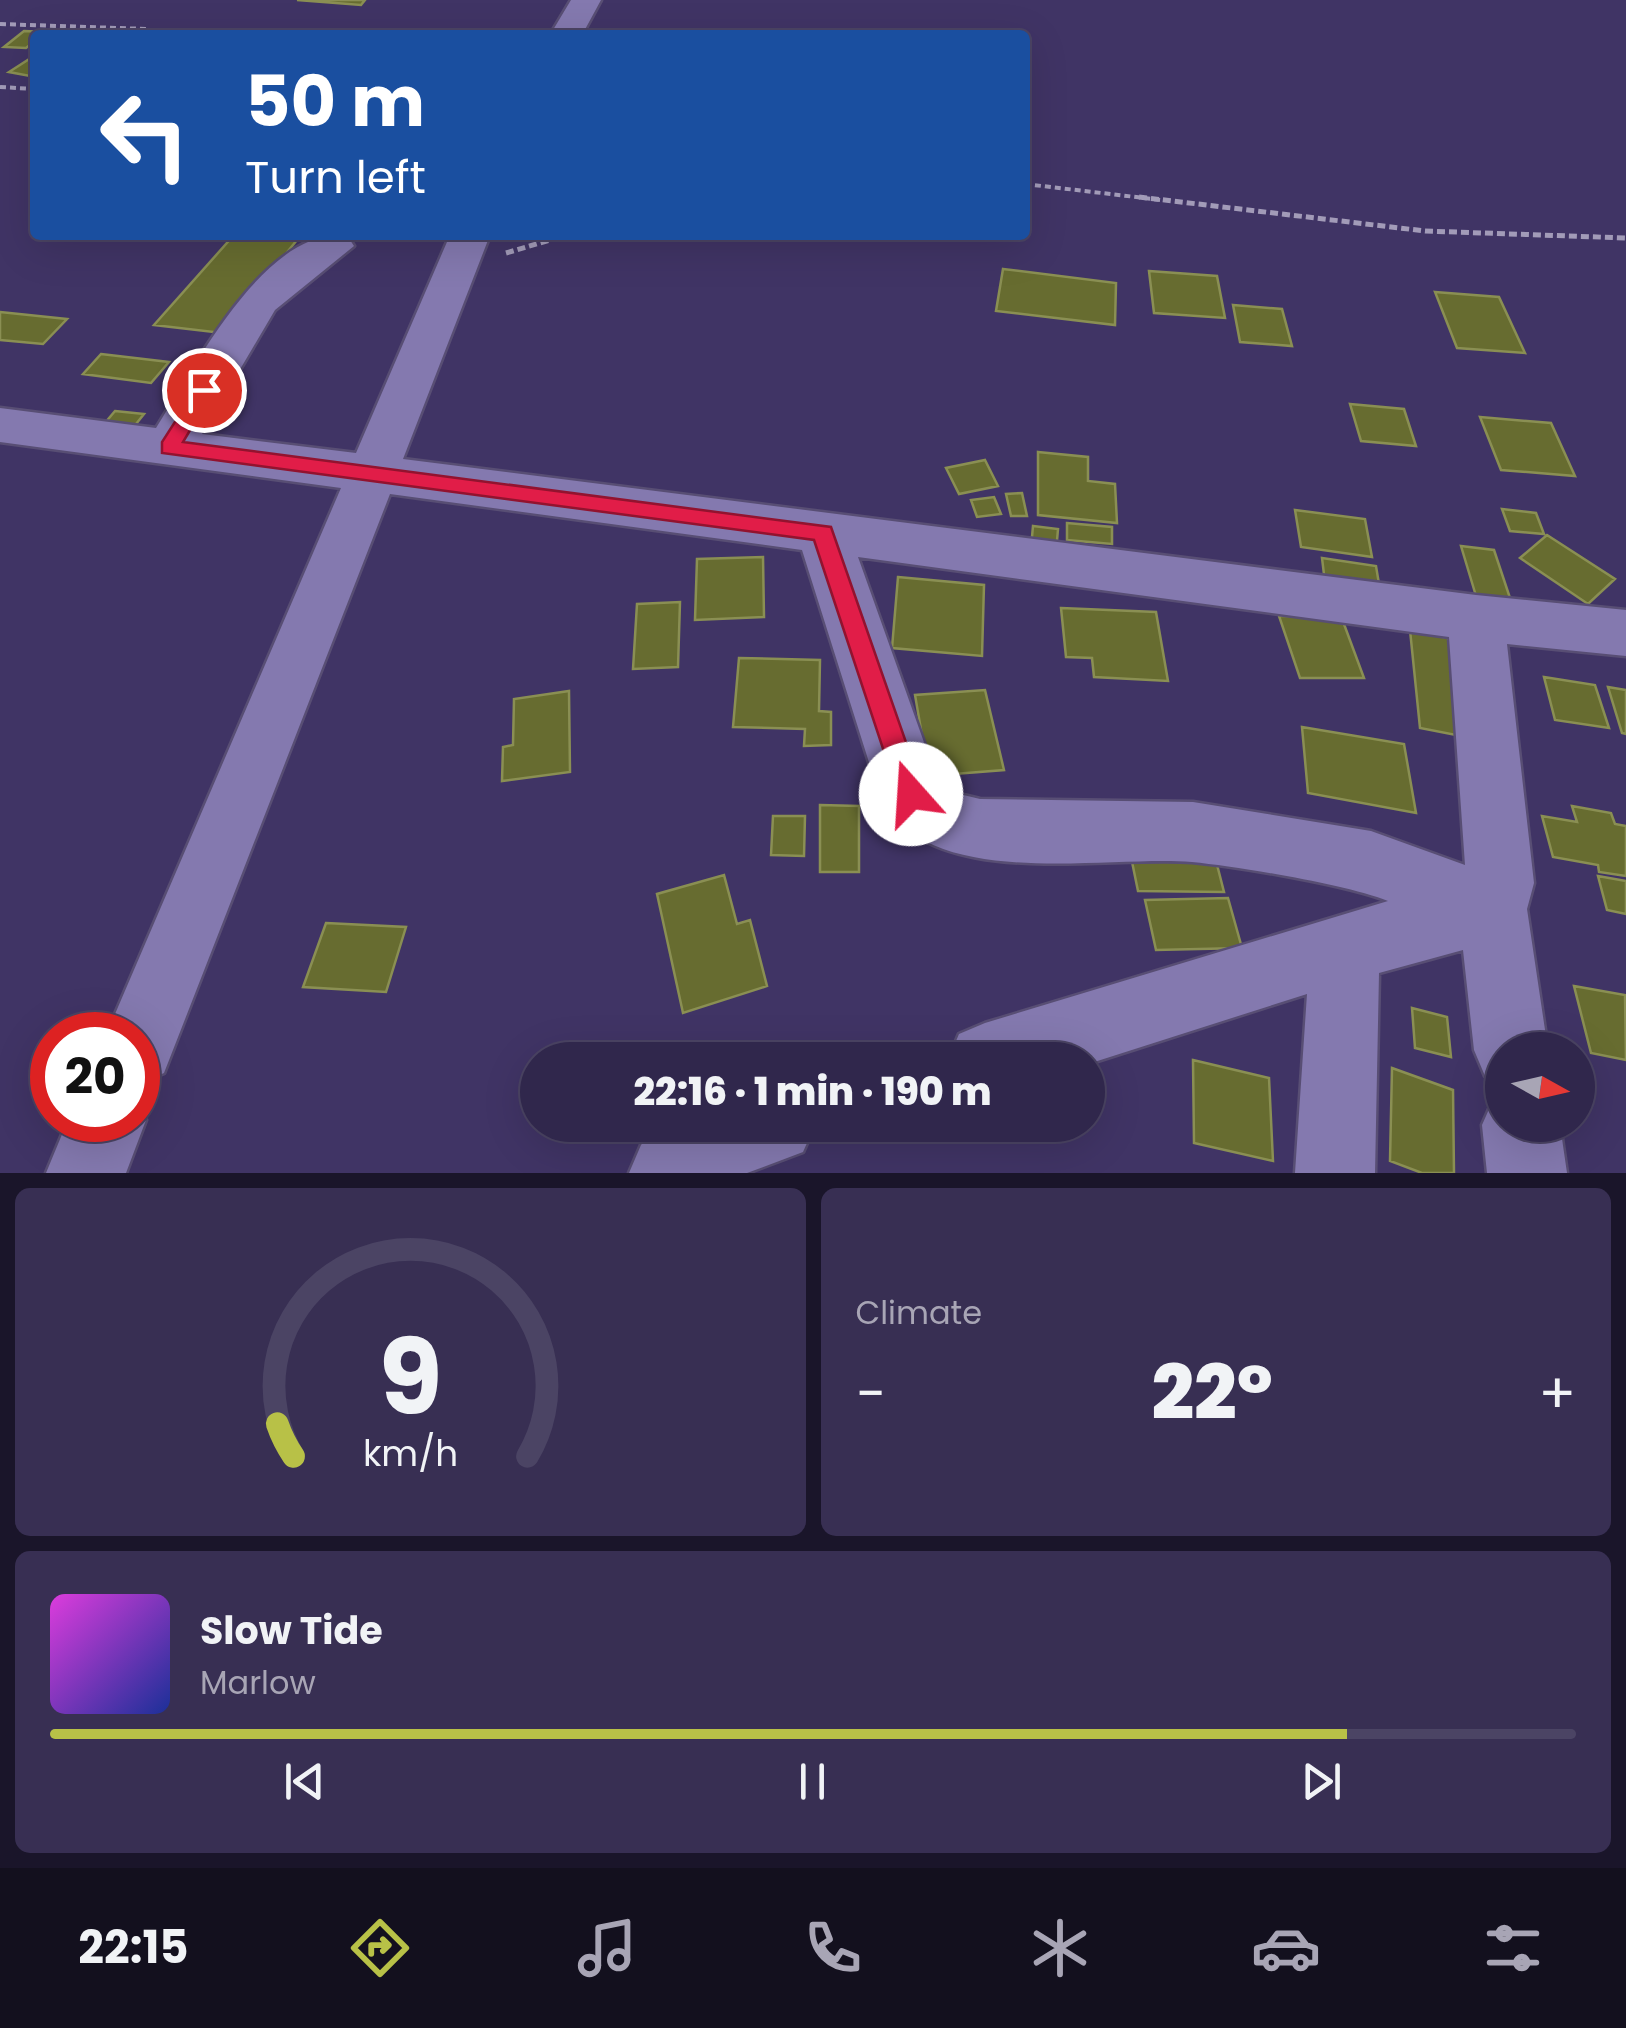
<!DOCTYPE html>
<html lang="en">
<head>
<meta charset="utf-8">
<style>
  body { margin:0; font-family:Poppins,sans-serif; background:#382f53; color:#f1f3f6; height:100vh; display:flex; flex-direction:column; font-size:38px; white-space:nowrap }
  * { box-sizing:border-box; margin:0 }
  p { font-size:32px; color:#a8a5b5 }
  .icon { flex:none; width:55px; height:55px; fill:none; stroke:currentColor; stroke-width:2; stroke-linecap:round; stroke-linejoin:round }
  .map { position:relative; height:1173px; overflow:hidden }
  .sheet { display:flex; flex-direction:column; gap:15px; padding:15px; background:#1a152a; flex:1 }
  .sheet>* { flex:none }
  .top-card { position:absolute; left:30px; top:30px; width:1000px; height:210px; border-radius:10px; box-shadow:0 10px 40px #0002,0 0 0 2px #4b4464; background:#1a4fa0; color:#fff; overflow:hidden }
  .needle { width:65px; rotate:98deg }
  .fabs { position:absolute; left:1485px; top:1032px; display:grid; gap:20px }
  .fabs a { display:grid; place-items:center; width:110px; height:110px; border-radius:50%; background:#30274c; box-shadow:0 10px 40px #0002,0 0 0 2px #4b4464; font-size:50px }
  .speed { position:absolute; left:30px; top:1012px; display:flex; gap:20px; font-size:50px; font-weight:700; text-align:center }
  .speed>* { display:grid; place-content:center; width:130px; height:130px; border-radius:50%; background:#30274c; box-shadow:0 10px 40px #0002,0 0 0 2px #4b4464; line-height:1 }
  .speed .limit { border:15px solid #d22; background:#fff; color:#111 }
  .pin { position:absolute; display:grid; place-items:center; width:85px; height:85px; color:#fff; margin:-42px; border:5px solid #fff; border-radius:50%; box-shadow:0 2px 10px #0007 }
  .me { position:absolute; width:110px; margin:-55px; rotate:341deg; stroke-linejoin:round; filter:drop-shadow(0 0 8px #0008) }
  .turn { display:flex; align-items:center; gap:35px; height:210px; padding:0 50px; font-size:45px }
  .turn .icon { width:130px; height:130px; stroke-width:2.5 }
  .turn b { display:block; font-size:70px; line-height:85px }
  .big { font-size:75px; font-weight:800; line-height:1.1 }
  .sheet .tile { flex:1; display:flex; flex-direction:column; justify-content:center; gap:15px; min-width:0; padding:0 35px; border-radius:15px; background:#382f53 }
  .sheet .dial { align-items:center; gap:0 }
  .dial svg { height:260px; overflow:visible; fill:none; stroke:#4b4464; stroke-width:7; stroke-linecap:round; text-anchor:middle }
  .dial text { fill:#f1f3f6; stroke:none }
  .song { display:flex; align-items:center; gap:30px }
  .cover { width:120px; height:120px; border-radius:15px; background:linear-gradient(135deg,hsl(300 70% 55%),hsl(230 70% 35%)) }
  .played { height:10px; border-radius:5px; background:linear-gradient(90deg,#b8c147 85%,#4b4464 85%) }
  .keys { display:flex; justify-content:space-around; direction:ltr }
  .heat { display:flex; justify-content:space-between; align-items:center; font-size:55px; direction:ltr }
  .sheet .tiles { flex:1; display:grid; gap:15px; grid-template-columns:1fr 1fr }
  .tile:last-child { grid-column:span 2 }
  .trip { position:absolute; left:520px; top:1042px; width:585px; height:100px; border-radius:50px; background:#30274c; box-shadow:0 10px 40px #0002,0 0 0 2px #4b4464; font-weight:800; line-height:100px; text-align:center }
  .menu { display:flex; height:160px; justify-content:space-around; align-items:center; background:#13101e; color:#a8a5b5 }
  .menu .icon { width:70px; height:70px }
  .menu .current { color:#b8c147 }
  .menu b { font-size:45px; color:#f1f3f6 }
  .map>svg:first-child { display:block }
</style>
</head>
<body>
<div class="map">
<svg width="1626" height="1173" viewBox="0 0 1626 1173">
  <rect width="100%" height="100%" fill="#403465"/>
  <path fill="#676c30" stroke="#8a8f53" stroke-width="2.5" d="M 297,0 L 365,0 L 361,5 Z
    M 24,31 L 46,32 L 35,35 L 35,41 L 26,48 L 4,47 Z
    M 34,56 L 35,72 L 30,76 L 9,72 Z
    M 234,235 L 301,235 L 222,333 L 154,325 Z
    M 1003,269 L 1116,283 L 1115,325 L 996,311 Z
    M 1149,271 L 1217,276 L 1225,318 L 1154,313 Z
    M 1435,292 L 1499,297 L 1525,353 L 1457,348 Z
    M 1233,305 L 1282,309 L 1292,346 L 1240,342 Z
    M 0,312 L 67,319 L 43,344 L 0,340 Z
    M 101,354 L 169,362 L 151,383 L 83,374 Z
    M 1350,404 L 1404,409 L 1416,446 L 1361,441 Z
    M 115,411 L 144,414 L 128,434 L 99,430 Z
    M 1480,417 L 1551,423 L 1575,476 L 1501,470 Z
    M 1038,452 L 1088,457 L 1088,481 L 1115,484 L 1117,523 L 1038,515 Z
    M 985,460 L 998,486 L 959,494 L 946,468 Z
    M 1022,493 L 1027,516 L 1011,516 L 1006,494 Z
    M 994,497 L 1001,514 L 977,517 L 971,500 Z
    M 1502,509 L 1536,513 L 1544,534 L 1510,531 Z
    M 1295,510 L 1365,519 L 1372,557 L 1301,547 Z
    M 1067,523 L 1112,527 L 1112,544 L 1067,540 Z
    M 1033,526 L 1058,529 L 1056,552 L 1031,548 Z
    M 1547,535 L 1615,579 L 1588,604 L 1520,558 Z
    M 1461,546 L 1494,550 L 1511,601 L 1476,596 Z
    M 763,557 L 764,617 L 695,620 L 697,559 Z
    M 1322,558 L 1376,566 L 1380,590 L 1325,583 Z
    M 898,577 L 984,585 L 982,656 L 892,648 Z
    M 680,602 L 678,667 L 633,669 L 637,604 Z
    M 1061,608 L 1156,612 L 1168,681 L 1094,677 L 1092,658 L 1066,657 Z
    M 1279,616 L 1341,616 L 1364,678 L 1300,678 Z
    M 1410,630 L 1448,638 L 1461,736 L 1420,728 Z
    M 739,658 L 820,660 L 819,711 L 831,712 L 831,745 L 804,746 L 805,729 L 733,727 Z
    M 1544,677 L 1595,685 L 1609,728 L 1555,720 Z
    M 1608,687 L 1626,690 L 1626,734 L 1622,733 Z
    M 985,690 L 1004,770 L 929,776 L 915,695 Z
    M 569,691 L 570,772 L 502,781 L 503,747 L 513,745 L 514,699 Z
    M 1302,727 L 1404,744 L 1416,813 L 1308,793 Z
    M 820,805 L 859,806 L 859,872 L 820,872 Z
    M 1572,806 L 1611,813 L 1615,824 L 1626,826 L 1626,876 L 1599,872 L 1598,865 L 1553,857 L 1542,816 L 1577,822 Z
    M 773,816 L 805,816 L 804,856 L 771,855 Z
    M 1130,852 L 1214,853 L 1224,892 L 1138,891 Z
    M 724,875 L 737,924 L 750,920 L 767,986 L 683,1013 L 657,894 Z
    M 1598,876 L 1626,881 L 1626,914 L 1607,910 Z
    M 1228,898 L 1242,948 L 1156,950 L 1145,900 Z
    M 326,923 L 406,927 L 386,992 L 303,987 Z
    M 1574,986 L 1625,995 L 1626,1060 L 1591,1053 Z
    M 1412,1008 L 1447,1017 L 1451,1057 L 1415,1048 Z
    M 1193,1060 L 1269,1078 L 1273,1161 L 1194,1143 Z
    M 1392,1068 L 1453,1090 L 1454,1173 L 1422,1173 L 1390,1161 Z"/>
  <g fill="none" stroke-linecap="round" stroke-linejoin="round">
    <g stroke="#584e74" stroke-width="5">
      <path id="minor" d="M 571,0 L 601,0 L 582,35 L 550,35 Z
        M 339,235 L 348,237 L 354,246 L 275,310 L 202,434 L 356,453 L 450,235 L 490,235 L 403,459 L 1476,595 L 1626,610 L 1626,656 L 1507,644 L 1534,883 L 1527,909 L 1548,1050 L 1502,1050 L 1502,1084 L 1485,1076 L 1474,1050 L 1463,950 L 1379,973 L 1375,1173 L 1295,1173 L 1307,994 L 1088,1064 L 1088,1060 L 948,1060 L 959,1034 L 985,1023 L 1388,901 C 1344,884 1241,867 1192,862 C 1102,855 924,893 879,794 L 802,550 L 390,494 L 164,1073 L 138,1084 L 138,1035 L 106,1035 L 341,488 L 0,442 L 0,408 L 156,428 C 193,370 261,235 339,235 ZM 858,557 L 1449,637 L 1465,865 L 1371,831 L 1193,802 L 980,799 L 955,793 L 936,776 Z
        M 1502,1094 L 1502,1125 L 1560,1125 L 1567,1173 L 1487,1173 L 1482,1125 L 1494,1098 Z
        M 138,1101 L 146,1120 L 126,1173 L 46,1173 L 68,1120 L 138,1120 Z
        M 658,1125 L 815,1125 L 803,1152 L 747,1173 L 629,1173 L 641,1145 Z"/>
    </g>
    <path stroke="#a29bb8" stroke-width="4" stroke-dasharray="6 4" stroke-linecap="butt" d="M 0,24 L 148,29 L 152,35
      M 0,87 L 35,89
      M 1025,184 L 1161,200"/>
    <path stroke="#a29bb8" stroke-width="5" stroke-dasharray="8 4" stroke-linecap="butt" d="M 1139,197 L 1425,231 L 1626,238
      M 506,253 L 567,235"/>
    <use href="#minor" fill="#8479af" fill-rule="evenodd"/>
  </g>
  <path fill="#e11d48" stroke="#92132f" stroke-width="2.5" d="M 204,384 L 214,390 L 183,442 L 831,527 L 924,794 L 920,802 L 911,806 L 901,802 L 898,794 L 814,540 L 162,453 L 162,442 L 198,386 Z"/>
</svg>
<div class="fabs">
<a><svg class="needle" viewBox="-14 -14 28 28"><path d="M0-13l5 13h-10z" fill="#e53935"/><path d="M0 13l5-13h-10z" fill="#a8a5b5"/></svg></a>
</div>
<div class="speed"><div class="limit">20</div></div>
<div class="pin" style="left:204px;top:390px;background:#d93025"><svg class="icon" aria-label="arrive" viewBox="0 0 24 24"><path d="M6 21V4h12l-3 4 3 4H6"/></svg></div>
<svg class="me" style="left:911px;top:794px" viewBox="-20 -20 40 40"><circle r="19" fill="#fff"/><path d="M0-13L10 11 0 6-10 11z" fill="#e11d48"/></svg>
<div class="trip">22:16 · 1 min · 190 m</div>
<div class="top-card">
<div class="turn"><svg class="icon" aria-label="left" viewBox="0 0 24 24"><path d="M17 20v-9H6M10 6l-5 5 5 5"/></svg><div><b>50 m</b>Turn left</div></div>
</div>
</div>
<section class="sheet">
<div class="tiles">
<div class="tile dial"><svg viewBox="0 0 100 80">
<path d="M14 69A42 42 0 1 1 86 69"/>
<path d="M14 69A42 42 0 0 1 9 59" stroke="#b8c147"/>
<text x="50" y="56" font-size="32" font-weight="700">9</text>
<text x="50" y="72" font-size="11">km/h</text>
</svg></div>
<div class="tile"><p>Climate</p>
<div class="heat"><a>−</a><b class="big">22°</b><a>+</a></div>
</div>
<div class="tile">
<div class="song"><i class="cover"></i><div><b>Slow Tide</b><p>Marlow</p></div></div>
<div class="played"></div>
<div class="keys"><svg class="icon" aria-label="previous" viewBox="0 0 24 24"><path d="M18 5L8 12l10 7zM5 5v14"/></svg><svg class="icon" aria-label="pause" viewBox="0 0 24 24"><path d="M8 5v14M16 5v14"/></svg><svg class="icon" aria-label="next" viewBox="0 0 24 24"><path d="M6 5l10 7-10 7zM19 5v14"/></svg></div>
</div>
</div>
</section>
<nav class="menu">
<b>22:15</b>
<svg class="icon current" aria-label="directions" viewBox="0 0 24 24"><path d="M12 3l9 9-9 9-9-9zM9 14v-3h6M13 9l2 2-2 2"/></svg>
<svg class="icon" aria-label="music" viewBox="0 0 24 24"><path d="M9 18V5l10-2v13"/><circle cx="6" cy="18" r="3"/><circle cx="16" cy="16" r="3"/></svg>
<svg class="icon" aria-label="phone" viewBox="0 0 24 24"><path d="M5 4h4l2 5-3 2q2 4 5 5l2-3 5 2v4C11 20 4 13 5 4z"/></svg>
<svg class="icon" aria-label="climate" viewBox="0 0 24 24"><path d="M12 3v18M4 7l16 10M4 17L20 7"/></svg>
<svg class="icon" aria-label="car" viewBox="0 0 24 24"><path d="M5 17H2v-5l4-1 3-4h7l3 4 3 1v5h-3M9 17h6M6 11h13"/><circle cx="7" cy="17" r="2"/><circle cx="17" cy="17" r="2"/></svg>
<svg class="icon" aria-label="filters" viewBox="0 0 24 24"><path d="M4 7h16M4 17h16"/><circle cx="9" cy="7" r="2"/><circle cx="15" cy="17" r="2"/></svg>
</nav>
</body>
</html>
